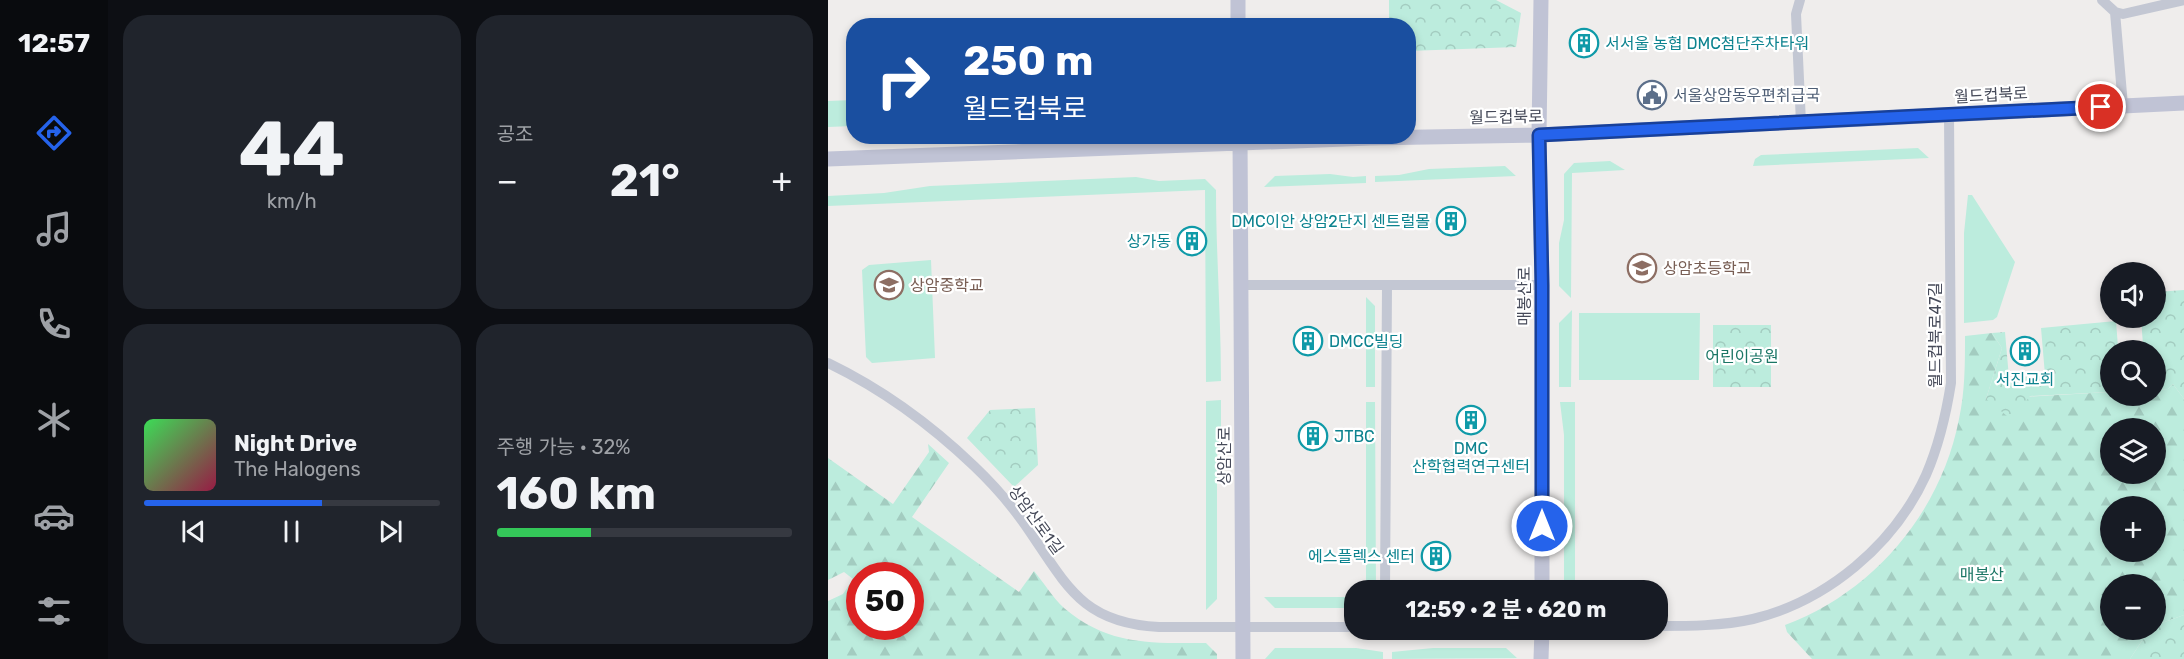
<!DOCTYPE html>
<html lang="ko">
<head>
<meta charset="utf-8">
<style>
  body { margin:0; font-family:Rubik,"Noto Sans KR",sans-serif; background:#20242c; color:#f1f3f6; height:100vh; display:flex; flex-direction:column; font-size:22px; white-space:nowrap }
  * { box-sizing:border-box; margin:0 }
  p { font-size:20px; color:#9ea1a6 }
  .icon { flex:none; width:33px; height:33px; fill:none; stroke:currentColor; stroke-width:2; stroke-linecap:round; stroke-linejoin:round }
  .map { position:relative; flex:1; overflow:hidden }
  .side { display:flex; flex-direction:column; gap:15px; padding:15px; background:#0d0f14; width:720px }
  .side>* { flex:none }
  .guide { position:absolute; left:18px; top:18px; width:570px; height:126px; border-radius:24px; box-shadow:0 3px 9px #0003; background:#1a4fa0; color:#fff; overflow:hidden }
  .fabs { position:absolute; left:1272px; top:262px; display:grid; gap:12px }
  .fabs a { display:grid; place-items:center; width:66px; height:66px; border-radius:50%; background:#171b24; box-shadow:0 3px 9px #0003; font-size:30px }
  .speed { position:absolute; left:18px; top:562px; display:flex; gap:12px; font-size:30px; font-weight:700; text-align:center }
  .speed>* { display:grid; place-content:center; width:78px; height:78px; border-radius:50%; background:#171b24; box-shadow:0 3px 9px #0003; line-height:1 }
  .speed .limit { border:9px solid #d22; background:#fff; color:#111 }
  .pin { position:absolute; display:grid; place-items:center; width:51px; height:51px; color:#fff; margin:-26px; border:3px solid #fff; border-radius:50%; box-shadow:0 2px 6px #0007 }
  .me { position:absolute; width:66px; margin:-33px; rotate:0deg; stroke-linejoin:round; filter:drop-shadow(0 0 4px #0008) }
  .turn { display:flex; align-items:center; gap:21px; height:126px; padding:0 18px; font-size:27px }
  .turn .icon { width:78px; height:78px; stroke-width:2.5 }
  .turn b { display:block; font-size:42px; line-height:51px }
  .big { font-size:45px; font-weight:700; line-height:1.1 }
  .side .tile { flex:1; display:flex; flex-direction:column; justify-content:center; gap:9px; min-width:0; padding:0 21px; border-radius:24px; background:#20242c }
  .side .dial { align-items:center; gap:0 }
  .dial b { font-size:78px; line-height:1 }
  .song { display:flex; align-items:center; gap:18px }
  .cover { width:72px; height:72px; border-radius:9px; background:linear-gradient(135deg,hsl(130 70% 55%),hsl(340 70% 35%)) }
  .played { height:6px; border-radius:3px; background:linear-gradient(90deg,#2563eb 60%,#363941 60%) }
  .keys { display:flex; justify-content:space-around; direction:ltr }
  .heat { display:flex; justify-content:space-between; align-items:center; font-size:33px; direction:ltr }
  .charge { height:9px; border-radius:4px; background:linear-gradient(90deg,#34c759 32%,#363941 0) }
  .side .tiles { flex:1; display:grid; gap:15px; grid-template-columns:repeat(2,1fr) }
  .trip { position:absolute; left:516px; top:580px; width:324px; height:60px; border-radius:24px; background:#171b24; box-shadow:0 3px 9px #0003; font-weight:700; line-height:60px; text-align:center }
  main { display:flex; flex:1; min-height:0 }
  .tab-bar { display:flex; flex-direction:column; width:108px; justify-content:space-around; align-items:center; background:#090b0e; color:#9ea1a6 }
  .tab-bar .icon { width:42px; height:42px }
  .tab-bar .on { color:#2563eb }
  .tab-bar b { font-size:27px; color:#f1f3f6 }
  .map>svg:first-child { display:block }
</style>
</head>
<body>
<main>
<nav class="tab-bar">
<b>12:57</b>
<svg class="icon on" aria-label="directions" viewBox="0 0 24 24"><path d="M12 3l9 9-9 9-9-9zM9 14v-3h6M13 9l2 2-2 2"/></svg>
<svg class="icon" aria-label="music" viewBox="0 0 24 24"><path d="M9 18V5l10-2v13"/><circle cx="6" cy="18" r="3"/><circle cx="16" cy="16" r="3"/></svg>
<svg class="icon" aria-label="phone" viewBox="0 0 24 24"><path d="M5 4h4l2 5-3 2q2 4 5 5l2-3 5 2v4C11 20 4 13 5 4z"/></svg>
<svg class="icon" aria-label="climate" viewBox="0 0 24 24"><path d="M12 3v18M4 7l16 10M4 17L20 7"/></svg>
<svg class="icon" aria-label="car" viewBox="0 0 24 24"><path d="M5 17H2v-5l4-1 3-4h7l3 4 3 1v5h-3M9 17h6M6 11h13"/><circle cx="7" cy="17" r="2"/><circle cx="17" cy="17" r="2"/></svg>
<svg class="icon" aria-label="filters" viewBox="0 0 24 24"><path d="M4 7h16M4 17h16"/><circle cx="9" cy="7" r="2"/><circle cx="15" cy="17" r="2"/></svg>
</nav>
<section class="side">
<div class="tiles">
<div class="tile dial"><b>44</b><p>km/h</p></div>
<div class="tile"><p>공조</p>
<div class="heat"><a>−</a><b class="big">21°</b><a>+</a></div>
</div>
<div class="tile">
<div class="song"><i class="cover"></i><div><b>Night Drive</b><p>The Halogens</p></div></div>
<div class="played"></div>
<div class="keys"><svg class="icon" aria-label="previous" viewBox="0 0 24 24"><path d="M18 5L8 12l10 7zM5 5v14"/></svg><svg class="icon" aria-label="pause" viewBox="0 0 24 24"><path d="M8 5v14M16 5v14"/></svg><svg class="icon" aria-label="next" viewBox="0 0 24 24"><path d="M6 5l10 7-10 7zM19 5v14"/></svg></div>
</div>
<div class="tile"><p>주행 가능 · 32%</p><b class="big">160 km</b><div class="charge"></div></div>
</div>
</section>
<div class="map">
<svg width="1356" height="659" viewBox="0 0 1356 659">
  <defs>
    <pattern id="forest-firs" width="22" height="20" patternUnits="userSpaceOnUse" patternTransform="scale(1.5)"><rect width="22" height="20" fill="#bcecdd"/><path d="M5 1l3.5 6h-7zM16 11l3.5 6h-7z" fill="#a3ccc0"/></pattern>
    <pattern id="park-crowns" width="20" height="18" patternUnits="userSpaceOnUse" patternTransform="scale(1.5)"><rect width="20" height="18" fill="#bcecdd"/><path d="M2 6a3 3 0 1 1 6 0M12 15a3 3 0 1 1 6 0" fill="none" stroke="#a3ccc0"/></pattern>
  </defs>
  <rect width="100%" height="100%" fill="#efedec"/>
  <path fill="#bcecdd" d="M 25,100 L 25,126 L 0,127 L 0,101 Z
    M 1090,148 L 1101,158 L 925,166 L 927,159 L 933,155 Z
    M 782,161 L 797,170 L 744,173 L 743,298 L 731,286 L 731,243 L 736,220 L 736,174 L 746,163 Z
    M 677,166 L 688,176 L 547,182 L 547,176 L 571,175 L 601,169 Z
    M 502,174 L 525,177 L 538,176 L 538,183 L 436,187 L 447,176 Z
    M 308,177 L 331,181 L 377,179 L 388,190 C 388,254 393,317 393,381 L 378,382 L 377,190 L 0,206 L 0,196 L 56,193 L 102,186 Z
    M 1140,195 L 1144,195 L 1187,262 L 1169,317 L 1165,320 L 1136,323 L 1136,233 Z
    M 103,260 L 107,358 L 44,363 L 38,357 L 34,270 L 41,265 Z
    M 538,297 L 547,306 L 547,387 L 538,387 Z
    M 744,310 L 743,387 L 731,387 L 731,323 Z
    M 751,313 L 872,313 L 871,380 L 751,380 Z
    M 393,400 L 393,428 L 389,451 L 389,599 L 378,610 L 378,401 Z
    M 538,402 L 547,402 L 548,591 L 538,591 Z
    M 732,402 L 747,402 L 747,591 L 736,591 L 736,435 Z
    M 436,597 L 526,597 L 526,608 L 447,608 Z
    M 447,648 L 528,648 L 555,652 L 555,659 L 437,659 Z
    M 605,648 L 678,648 L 689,658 L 564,659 L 564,652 Z"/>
  <path fill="url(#forest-firs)" fill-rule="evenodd" d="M 1164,333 L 1174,348 L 1158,399 L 1282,392 L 1282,396 L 1328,396 L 1328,390 L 1340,389 L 1345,384 L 1356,399 L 1356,615 L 1328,625 L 1328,585 L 1282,585 L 1282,630 L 1321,630 L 1302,659 L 984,659 L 959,632 L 957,625 C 1046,592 1113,512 1131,419 C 1137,392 1137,364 1137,336 ZM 1282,429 L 1328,429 L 1328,474 L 1282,474 ZM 1282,507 L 1328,507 L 1328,552 L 1282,552 Z
    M 100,444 L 121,463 L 84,517 L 191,592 L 206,571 C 216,583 225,598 236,608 C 281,646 323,643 378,643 L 389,654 L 389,659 L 0,659 L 0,601 L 15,594 L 25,579 L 16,572 L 0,580 L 0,458 L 65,504 L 101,452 ZM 32,576 L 82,576 L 82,627 L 32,627 Z"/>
  <path fill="url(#park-crowns)" d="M 561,0 L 668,0 L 693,13 L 688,47 L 581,51 L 580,26 L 561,25 Z
    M 1356,290 L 1356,399 L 1345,384 L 1340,389 L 1328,390 L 1328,351 L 1282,351 L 1282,392 L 1202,396 L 1184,420 L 1158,399 L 1174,348 L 1164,333 L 1177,332 L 1181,378 L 1217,375 L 1213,328 L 1288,321 L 1290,347 L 1315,345 L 1313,318 L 1328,318 L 1328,292 Z
    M 885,325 L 943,325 L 943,387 L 885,387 Z
    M 207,408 L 210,465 L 186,487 L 139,438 L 162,410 Z
    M 1356,615 L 1356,659 L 1302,659 L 1321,630 L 1328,630 L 1328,625 Z"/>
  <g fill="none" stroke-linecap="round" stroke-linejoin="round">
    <path stroke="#c3c7d3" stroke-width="10" d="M 972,0 L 968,14 L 973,123
      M 1274,0 L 1287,12 L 1295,106
      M 1287,12 L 1295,14 L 1356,0
      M 414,285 L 714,285
      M 0,363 C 54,389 102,424 146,466 C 166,485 186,508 202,532 C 240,588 256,623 331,627 L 526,627
      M 557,591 L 559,286
      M 830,626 C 861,626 894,626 925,619 C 999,601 1066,545 1098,475 C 1111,445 1118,415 1123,383 L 1121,115"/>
    <path stroke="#c0c3d5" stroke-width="15" d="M 410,0 L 410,26
      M 713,0 L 711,135 L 714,285 L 714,591
      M 412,136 L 415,659
      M 0,159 L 542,138 L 711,135 L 1356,103
      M 713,659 L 714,630"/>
  </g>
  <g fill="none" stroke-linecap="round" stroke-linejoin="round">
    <g stroke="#184099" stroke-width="15">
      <path id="route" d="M 714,526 L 714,285 L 711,135 L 1273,107"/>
    </g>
    <use href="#route" stroke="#2563eb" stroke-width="10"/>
  </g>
  <defs>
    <g id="building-ring" transform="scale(1.5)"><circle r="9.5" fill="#fff" stroke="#0f9aa8" stroke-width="1.5"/><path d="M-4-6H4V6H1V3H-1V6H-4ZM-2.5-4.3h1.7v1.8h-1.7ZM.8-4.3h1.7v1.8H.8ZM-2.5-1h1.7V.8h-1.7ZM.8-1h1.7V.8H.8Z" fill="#0f9aa8"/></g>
    <g id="civic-ring" transform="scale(1.5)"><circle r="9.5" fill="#fff" stroke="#5c6f8a" stroke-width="1.5"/><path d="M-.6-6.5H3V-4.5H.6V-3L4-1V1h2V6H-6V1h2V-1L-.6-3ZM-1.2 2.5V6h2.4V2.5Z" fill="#5c6f8a"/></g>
    <g id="school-ring" transform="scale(1.5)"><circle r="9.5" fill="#fff" stroke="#8d6e63" stroke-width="1.5"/><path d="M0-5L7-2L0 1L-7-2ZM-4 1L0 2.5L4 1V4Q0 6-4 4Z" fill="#8d6e63"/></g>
  </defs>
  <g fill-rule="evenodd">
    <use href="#building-ring" x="756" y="43"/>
    <use href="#civic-ring" x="824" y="95"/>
    <use href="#building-ring" x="623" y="221"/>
    <use href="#building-ring" x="364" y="241"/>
    <use href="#school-ring" x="814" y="268"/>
    <use href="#school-ring" x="61" y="285"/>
    <use href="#building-ring" x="480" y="341"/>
    <use href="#building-ring" x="1197" y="351"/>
    <use href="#building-ring" x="643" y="420"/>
    <use href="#building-ring" x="485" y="436"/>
    <use href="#building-ring" x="608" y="556"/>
  </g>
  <g text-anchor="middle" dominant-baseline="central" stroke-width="4.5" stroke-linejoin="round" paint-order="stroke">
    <g font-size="16" fill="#0d838f" stroke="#fff" text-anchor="start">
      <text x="777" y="43">서서울 농협 DMC첨단주차타워</text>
      <text x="602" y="221" text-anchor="end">DMC이안 상암2단지 센트럴몰</text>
      <text x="343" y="241" text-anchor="end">상가동</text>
      <text x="501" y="341">DMCC빌딩</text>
      <text x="1197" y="379" text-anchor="middle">서진교회</text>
      <text x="506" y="436">JTBC</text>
      <text x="643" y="448" text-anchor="middle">DMC<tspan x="643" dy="18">산학협력연구센터</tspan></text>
      <text x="587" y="556" text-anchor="end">에스플렉스 센터</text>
    </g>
    <g font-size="16" fill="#4e5e75" stroke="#fff" text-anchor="start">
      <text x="845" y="95">서울상암동우편취급국</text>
    </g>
    <g font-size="16" fill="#464a59" stroke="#fff">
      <text transform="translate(1163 95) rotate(-3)">월드컵북로</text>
      <text transform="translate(678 117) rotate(-1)">월드컵북로</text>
      <text transform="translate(696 296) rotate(-90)">매봉산로</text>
      <text transform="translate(1107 335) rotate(-90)">월드컵북로47길</text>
      <text transform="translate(396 456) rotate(-90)">상암산로</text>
      <text transform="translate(208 520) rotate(54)">상암산로1길</text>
    </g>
    <g font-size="16" fill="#785e54" stroke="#fff" text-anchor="start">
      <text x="835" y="268">상암초등학교</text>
      <text x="82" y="285">상암중학교</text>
    </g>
    <g font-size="16" fill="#1b7665" stroke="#fff">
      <text x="914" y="356">어린이공원</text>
      <text x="1154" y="574">매봉산</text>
    </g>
  </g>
</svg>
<div class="fabs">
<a><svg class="icon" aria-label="sound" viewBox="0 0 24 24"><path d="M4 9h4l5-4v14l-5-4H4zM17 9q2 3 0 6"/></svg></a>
<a><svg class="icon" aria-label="search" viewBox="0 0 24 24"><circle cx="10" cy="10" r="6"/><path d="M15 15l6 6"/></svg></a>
<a><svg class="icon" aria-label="layers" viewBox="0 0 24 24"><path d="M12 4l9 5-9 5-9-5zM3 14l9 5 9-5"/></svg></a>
<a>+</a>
<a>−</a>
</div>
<div class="speed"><div class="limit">50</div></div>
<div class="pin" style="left:1273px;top:107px;background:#d93025"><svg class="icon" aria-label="arrive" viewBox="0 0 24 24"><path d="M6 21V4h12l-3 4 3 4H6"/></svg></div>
<svg class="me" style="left:714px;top:526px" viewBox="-20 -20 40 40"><circle r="17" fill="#2563eb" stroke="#fff" stroke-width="3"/><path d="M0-11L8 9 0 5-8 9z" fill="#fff"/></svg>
<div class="trip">12:59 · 2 분 · 620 m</div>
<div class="guide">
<div class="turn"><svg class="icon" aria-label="right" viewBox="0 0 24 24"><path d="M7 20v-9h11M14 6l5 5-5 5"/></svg><div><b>250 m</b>월드컵북로</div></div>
</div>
</div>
</main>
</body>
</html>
